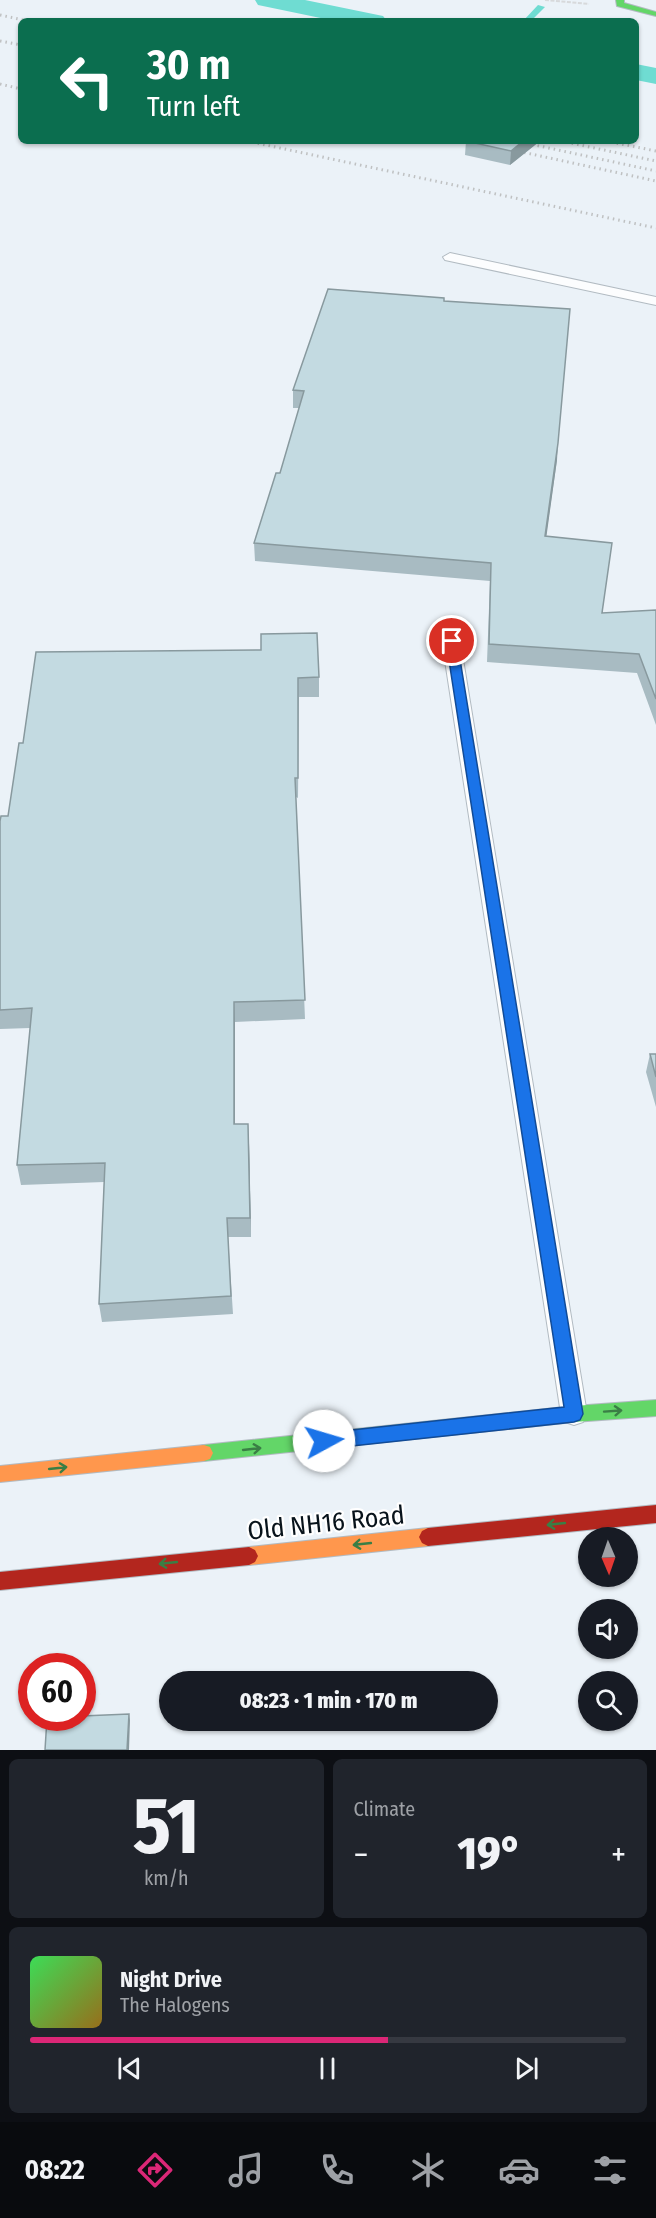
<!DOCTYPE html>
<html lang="en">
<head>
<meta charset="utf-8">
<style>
  body { margin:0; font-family:"Fira Sans Condensed",sans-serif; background:#20242c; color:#f1f3f6; height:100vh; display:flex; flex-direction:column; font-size:22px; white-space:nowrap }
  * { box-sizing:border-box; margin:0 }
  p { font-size:20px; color:#9ea1a6 }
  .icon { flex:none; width:33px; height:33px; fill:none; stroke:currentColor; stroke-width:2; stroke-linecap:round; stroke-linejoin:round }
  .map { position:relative; height:1750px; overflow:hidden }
  .panel { display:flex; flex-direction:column; gap:9px; padding:9px; background:#0d0f14; flex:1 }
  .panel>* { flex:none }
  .banner { position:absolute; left:18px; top:18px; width:621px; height:126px; border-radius:9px; box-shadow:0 2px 4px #0004; background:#0b6e4f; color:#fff; overflow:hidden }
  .needle { width:39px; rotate:178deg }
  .tools { position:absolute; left:578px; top:1527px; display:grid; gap:12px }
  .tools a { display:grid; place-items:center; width:60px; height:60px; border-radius:50%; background:#171b24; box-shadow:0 2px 4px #0004; font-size:30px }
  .speed { position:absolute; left:18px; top:1653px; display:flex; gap:12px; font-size:30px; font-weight:700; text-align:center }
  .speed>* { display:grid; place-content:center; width:78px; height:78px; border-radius:50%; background:#171b24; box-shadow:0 2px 4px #0004; line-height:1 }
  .speed .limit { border:9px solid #d22; background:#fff; color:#111 }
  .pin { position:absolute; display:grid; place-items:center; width:51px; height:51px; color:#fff; margin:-26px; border:3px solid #fff; border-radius:50%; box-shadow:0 2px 6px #0007 }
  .me { position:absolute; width:66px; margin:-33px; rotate:84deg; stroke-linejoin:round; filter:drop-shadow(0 0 4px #0008) }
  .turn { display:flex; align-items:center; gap:21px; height:126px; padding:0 30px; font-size:27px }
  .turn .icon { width:78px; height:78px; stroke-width:2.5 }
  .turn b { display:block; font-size:42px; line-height:51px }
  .big { font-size:45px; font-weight:800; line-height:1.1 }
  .panel .tile { flex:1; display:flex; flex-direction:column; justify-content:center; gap:9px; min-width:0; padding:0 21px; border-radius:9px; background:#20242c }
  .panel .dial { align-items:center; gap:0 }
  .dial b { font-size:78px; line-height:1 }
  .song { display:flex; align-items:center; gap:18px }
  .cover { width:72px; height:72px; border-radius:9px; background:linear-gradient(135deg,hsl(130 70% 55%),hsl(40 70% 35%)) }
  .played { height:6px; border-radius:3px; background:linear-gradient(90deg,#db2777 60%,#363941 60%) }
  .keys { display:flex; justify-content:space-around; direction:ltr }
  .heat { display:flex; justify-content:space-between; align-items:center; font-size:33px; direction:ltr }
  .panel .tiles { flex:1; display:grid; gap:9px; grid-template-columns:1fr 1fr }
  .tile:last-child { grid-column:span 2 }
  .trip { position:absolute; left:159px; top:1671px; width:339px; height:60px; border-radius:30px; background:#171b24; box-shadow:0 2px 4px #0004; font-weight:800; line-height:60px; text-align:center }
  .dock { display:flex; height:96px; justify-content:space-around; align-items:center; background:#090b0e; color:#9ea1a6 }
  .dock .icon { width:42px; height:42px }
  .dock .selected { color:#db2777 }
  .dock b { font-size:27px; color:#f1f3f6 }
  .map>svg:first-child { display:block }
</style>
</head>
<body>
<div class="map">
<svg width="656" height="1750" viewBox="0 0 656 1750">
  <rect width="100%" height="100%" fill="#ebf2f8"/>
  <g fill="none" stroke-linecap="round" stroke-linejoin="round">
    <path fill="#6fdcd2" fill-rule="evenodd" d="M 538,5 L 545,7 L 531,21 L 523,21 Z"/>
    <path fill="#6fdcd2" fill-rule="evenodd" d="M 255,0 L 305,0 L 383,16 L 387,21 L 335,21 L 258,5 Z
      M 636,64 L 656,68 L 656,84 L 636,80 Z"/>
    <g stroke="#b2bbc2" stroke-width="2">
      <path id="lane" d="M 450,253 L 656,297 L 656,305 L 445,260 L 443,257 Z
        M 451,636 L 457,637 L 460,641 L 587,1414 L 583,1422 L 574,1425 L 565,1422 L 561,1414 L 442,641 L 445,637 Z"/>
    </g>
    <g stroke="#b2bbc2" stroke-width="2">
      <path id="fast" d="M 616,0 L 624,0 L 624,3 L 656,12 L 656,16 L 617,6 Z
        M 656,1400 L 656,1416 L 574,1422 L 204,1461 L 198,1459 L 195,1453 L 198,1447 L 204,1445 L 574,1406 Z"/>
    </g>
    <g stroke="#b2bbc2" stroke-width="2">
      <path id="slow" d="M 204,1445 L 210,1447 L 213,1453 L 210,1459 L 204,1461 L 0,1482 L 0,1466 Z
        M 428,1528 L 434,1531 L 437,1537 L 434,1543 L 428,1546 L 249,1565 L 243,1562 L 240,1556 L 243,1550 L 249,1547 Z"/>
    </g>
    <g stroke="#b2bbc2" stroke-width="2">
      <path id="jam" d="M 656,1505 L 656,1523 L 428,1546 L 422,1543 L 419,1537 L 422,1531 L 428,1528 Z
        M 249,1547 L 255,1550 L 258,1556 L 255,1562 L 249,1565 L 0,1590 L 0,1572 Z"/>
    </g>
    <path stroke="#d7d9db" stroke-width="2" stroke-dasharray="4 1.5" stroke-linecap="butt" d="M 545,0 L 589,4"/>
    <use href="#lane" fill="#fcfdfe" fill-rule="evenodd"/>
    <use href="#fast" fill="#63d668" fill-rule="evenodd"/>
    <use href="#slow" fill="#ff974d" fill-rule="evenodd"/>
    <use href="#jam" fill="#b3261e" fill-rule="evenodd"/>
    <path stroke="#bfc1c2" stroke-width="3" stroke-dasharray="1.5 4" stroke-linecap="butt" d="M 0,15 L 28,21
      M 0,41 L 21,45
      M 0,84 L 21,89
      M 247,141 L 656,228
      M 516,141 L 656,171
      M 561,141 L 656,161
      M 606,141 L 656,151
      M 508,149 L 656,181"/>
  </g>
  <path fill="#a8bbc2" d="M 466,141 L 540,141 L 510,165 L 465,155 Z
    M 444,298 L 444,301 L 557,460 L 546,536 L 612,543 L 602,613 L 656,610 L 656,725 L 637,673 L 487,662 L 490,581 L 255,561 L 254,543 L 280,473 L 299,408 L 293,408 L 293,390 Z
    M 36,652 L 319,677 L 319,697 L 299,697 L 298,798 L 296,797 L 305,1019 L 235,1022 L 235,1124 L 249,1143 L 251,1237 L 228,1237 L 233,1314 L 102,1322 L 99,1304 L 104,1182 L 21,1185 L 17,1165 L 30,1028 L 0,1029 L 0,821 L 8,816 L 23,743 Z
    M 650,1054 L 656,1054 L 656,1107 L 646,1072 Z"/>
  <path fill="#88999e" d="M 523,141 L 540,141 L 510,165 L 511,151 Z
    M 558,443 L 557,460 L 544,554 L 545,536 Z
    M 234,1002 L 235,1022 L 235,1144 L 234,1124 Z
    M 248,1124 L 249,1143 L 251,1237 L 250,1218 Z
    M 129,1714 L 130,1720 L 129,1750 L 127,1750 Z"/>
  <path fill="#c3dae1" stroke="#88999e" stroke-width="1.5" d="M 466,141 L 523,141 L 511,151 Z
    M 328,289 L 444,298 L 444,301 L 570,309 L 558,443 L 545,536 L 612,543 L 602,613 L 656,610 L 656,699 L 639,654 L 489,644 L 491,563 L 254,543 L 276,473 L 280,473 L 304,391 L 293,390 Z
    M 317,633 L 319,677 L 298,678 L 298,778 L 295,778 L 305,1000 L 234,1002 L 234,1124 L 248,1124 L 250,1218 L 227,1218 L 231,1296 L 99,1304 L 105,1163 L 17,1165 L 32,1008 L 0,1010 L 0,821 L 1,816 L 8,816 L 19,743 L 23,743 L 36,652 L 261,650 L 261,634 Z
    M 650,1054 L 656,1054 L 656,1077 Z
    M 129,1714 L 127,1750 L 45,1750 L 47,1718 L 82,1718 L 82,1716 Z"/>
  <defs><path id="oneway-shaft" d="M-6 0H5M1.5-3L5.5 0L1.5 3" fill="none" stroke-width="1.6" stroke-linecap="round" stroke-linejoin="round" transform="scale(1.5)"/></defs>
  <g stroke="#3a7e45">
    <use href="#oneway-shaft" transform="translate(613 1411) rotate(-4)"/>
    <use href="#oneway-shaft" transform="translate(252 1449) rotate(-6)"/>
    <use href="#oneway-shaft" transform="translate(58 1468) rotate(-6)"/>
    <use href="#oneway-shaft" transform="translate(556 1524) rotate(174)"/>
    <use href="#oneway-shaft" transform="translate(362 1544) rotate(174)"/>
    <use href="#oneway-shaft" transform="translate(168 1563) rotate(174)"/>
  </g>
  <path fill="#1a73e8" stroke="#114b97" stroke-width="1.5" d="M 452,638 L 457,641 L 583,1414 L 580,1420 L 574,1422 L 324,1449 L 318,1447 L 315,1441 L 318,1435 L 324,1433 L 564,1407 L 446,641 Z"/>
  <g text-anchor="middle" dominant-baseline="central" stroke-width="4.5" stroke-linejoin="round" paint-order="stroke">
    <g font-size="26" fill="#08131b" stroke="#fff">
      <text transform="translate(326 1523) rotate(-6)">Old NH16 Road</text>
    </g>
  </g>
</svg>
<div class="tools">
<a><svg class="needle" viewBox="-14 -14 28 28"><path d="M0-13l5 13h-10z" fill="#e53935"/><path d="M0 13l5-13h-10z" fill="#9ea1a6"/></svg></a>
<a><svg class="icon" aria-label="sound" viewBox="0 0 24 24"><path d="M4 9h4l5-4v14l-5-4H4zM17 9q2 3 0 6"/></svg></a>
<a><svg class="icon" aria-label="search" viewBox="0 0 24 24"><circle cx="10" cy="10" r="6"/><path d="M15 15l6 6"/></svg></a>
</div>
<div class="speed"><div class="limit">60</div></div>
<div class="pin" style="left:452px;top:641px;background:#d93025"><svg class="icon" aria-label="arrive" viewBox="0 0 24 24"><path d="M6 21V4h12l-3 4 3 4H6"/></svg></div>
<svg class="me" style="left:324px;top:1441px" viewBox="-20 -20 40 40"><circle r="19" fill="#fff"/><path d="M0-13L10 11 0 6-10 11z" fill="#1a73e8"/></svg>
<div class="trip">08:23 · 1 min · 170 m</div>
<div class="banner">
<div class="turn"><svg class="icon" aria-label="left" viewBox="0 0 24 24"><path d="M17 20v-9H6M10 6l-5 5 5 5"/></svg><div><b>30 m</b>Turn left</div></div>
</div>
</div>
<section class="panel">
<div class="tiles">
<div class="tile dial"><b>51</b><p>km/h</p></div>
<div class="tile"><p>Climate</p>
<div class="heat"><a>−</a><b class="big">19°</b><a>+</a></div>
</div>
<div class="tile">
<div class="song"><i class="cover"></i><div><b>Night Drive</b><p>The Halogens</p></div></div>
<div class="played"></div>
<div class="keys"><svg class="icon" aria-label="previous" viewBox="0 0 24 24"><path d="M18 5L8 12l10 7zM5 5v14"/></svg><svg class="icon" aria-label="pause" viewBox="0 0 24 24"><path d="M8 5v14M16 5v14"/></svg><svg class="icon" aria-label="next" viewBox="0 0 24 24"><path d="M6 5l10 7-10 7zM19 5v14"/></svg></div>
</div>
</div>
</section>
<nav class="dock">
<b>08:22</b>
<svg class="icon selected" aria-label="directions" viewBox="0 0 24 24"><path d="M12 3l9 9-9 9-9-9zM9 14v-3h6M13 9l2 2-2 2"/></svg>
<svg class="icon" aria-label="music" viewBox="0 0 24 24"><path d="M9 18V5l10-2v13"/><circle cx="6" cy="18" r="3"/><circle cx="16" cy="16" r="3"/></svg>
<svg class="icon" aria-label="phone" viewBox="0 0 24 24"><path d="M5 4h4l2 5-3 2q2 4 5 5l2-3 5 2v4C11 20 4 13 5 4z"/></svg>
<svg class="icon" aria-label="climate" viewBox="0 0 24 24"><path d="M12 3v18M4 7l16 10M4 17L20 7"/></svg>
<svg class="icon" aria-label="car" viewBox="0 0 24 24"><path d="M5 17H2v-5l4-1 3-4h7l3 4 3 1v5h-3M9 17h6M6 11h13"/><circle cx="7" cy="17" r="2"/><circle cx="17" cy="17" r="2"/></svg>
<svg class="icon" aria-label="filters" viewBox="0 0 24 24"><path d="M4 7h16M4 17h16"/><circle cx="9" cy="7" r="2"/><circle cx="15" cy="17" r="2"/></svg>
</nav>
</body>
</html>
